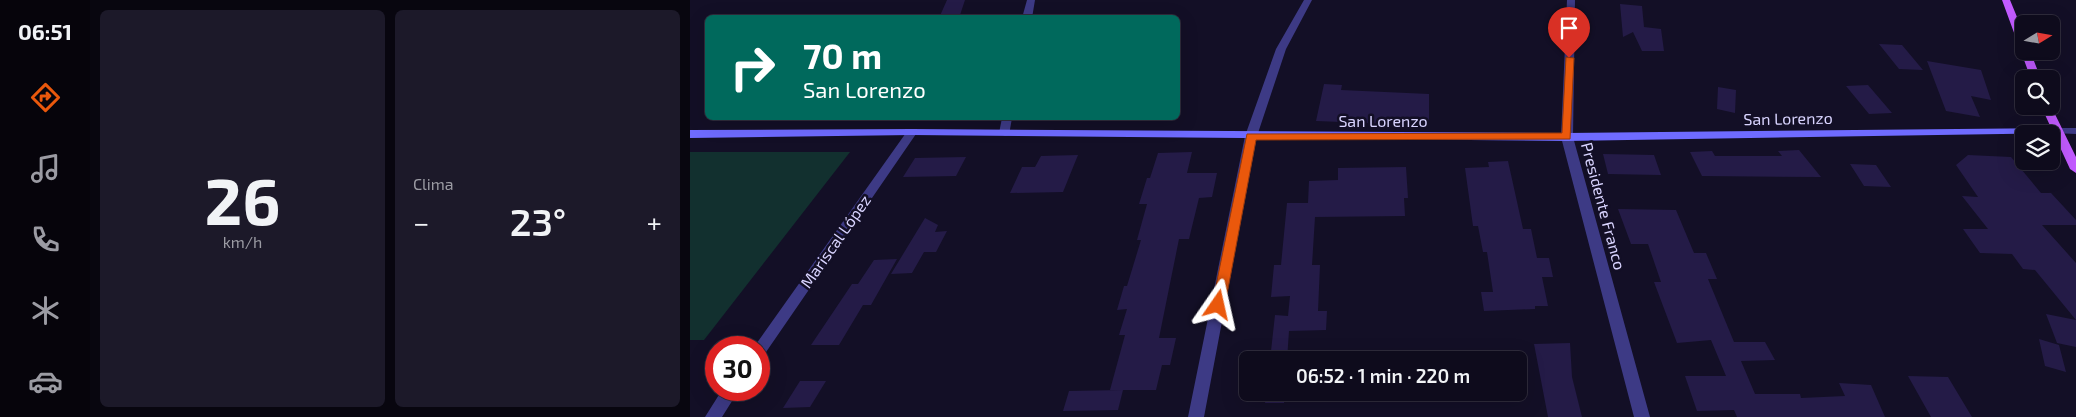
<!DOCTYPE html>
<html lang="es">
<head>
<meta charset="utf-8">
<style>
  body { margin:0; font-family:"Exo 2",sans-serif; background:#1c1929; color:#f1f3f6; height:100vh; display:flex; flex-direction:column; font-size:19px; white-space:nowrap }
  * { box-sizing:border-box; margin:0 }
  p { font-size:16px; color:#9b9ba3 }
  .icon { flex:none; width:28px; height:28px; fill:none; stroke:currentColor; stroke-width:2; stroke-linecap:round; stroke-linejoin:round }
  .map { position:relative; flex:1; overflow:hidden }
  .sheet { display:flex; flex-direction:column; gap:10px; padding:10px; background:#08060f; width:600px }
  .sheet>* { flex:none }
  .guide { position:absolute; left:15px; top:15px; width:475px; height:105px; border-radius:8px; box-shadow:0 5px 20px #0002,0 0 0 1px #2e2b3b; background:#00695c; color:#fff; overflow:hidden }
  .needle { width:32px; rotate:79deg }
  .fabs { position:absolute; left:1325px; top:15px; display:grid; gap:10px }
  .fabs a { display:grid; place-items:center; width:45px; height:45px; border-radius:8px; background:#0e0b1c; box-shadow:0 5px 20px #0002,0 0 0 1px #2e2b3b; font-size:25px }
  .speed { position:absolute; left:15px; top:336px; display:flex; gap:10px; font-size:25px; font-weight:700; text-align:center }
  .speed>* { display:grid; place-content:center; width:65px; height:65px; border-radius:50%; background:#0e0b1c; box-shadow:0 5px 20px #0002,0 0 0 1px #2e2b3b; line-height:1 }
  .speed .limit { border:8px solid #d22; background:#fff; color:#111 }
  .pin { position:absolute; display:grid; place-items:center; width:42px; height:42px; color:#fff; margin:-51px -21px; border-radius:50% 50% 50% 0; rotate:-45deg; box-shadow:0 0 5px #0007 }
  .pin .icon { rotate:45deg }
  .me { position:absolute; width:55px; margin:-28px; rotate:11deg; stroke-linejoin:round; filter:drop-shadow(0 0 4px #0008) }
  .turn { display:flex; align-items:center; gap:18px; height:105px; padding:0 15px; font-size:22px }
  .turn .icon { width:65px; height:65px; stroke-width:2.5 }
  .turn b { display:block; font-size:35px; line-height:42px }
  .big { font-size:38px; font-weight:600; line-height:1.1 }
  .sheet .card { flex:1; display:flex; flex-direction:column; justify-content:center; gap:8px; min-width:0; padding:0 18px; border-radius:8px; background:#1c1929 }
  .sheet .dial { align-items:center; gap:0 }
  .dial b { font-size:65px; line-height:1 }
  .heat { display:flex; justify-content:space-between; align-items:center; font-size:28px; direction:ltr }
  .sheet .tiles { flex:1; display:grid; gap:10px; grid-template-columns:repeat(2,1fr) }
  .trip { position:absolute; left:549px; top:351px; width:288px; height:50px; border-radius:8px; background:#0e0b1c; box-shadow:0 5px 20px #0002,0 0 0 1px #2e2b3b; font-weight:600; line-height:50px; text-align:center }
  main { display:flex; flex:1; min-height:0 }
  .tab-bar { display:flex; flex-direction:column; width:90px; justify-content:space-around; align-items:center; background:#06040b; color:#9b9ba3 }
  .tab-bar .icon { width:35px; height:35px }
  .tab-bar .on { color:#ea580c }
  .tab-bar b { font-size:22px; color:#f1f3f6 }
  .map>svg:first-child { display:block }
</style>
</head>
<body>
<main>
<nav class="tab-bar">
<b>06:51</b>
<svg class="icon on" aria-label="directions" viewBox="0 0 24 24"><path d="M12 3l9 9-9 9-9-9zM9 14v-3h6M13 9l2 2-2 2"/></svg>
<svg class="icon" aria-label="music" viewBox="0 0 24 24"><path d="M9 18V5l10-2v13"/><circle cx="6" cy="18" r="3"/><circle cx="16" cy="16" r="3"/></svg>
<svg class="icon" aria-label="phone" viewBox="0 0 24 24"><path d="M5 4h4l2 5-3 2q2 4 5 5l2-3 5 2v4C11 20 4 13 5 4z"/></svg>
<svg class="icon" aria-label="climate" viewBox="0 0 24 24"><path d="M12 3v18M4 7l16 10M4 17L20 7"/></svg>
<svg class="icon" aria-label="car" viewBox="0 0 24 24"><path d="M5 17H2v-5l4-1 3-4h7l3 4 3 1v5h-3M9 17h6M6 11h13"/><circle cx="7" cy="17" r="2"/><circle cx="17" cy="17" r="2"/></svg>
</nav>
<section class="sheet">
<div class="tiles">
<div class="card dial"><b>26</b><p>km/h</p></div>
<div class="card"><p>Clima</p>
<div class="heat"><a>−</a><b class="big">23°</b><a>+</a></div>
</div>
</div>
</section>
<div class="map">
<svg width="1386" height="417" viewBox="0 0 1386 417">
  <rect width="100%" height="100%" fill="#130f26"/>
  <path fill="#12302f" d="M 0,152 L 160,152 L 14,340 L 0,340 Z"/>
  <path fill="#241b47" d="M 257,0 L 275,0 L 269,18 L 249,18 Z
    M 930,4 L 952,6 L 954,27 L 971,29 L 974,51 L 952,51 L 943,32 L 933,37 Z
    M 1189,44 L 1212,45 L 1233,70 L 1209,69 Z
    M 1237,61 L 1291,70 L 1301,100 L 1281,96 L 1290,117 L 1256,111 Z
    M 634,84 L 652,85 L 651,90 L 739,94 L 739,125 L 702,123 L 701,127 L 678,123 L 626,121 Z
    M 1178,85 L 1202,113 L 1179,114 L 1156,86 Z
    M 1028,87 L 1046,90 L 1045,113 L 1027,109 Z
    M 1109,150 L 1131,177 L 1012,176 L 1000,152 L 1022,151 L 1025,156 L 1092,156 L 1088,151 Z
    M 502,152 L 497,173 L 527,173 L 522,197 L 509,198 L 499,239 L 489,239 L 469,338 L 486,338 L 480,365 L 472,365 L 466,390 L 420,390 L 435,335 L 429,335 L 437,309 L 427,310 L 434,286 L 437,286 L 451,240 L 447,240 L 457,204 L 449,204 L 457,178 L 460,178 L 468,153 Z
    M 913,154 L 964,155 L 971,175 L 918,174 Z
    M 388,155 L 373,192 L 320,193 L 332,167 L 345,167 L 351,156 Z
    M 1278,155 L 1321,157 L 1351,193 L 1361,193 L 1386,220 L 1386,225 L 1352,225 L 1386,263 L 1386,320 L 1345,270 L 1333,269 L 1322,254 L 1290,253 L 1273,229 L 1298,229 L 1272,196 L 1288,197 L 1266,165 Z
    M 276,157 L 266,176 L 213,177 L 225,158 Z
    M 818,161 L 833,229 L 841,229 L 847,258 L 859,258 L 863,277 L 852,277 L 858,306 L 845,306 L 845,309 L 794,311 L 791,292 L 803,292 L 797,252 L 793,252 L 788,226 L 783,226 L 775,168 L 799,167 L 798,162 Z
    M 1160,164 L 1186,165 L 1201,187 L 1174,186 Z
    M 716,167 L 718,198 L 714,198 L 715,216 L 625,217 L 622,265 L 630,265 L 628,311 L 637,311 L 636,330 L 599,331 L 597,360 L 580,360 L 585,315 L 598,316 L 600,296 L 581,297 L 584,265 L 591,265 L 597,203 L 618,203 L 619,181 L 648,180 L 648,168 Z
    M 928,209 L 986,210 L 1004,253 L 1016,253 L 1027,279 L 1018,279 L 1044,342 L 1075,342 L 1085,360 L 1051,361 L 1065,394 L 1110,394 L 1111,398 L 1155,396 L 1149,383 L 1181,385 L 1195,417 L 1047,417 L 1044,410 L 1007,411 L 995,376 L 1036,376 L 1021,340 L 987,343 L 964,282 L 971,282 L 958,244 L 941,244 Z
    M 235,218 L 248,225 L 245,232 L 257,231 L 246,252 L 234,252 L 222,273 L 201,274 Z
    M 207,259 L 181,305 L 173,305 L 149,345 L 121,345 L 162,284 L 168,284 L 184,260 Z
    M 1356,314 L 1386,320 L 1386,347 L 1367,343 Z
    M 1349,339 L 1369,345 L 1376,372 L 1355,366 Z
    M 880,343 L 882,377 L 892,417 L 858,417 L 844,344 Z
    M 1218,376 L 1258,377 L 1282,417 L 1241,417 Z
    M 110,381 L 136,381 L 120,407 L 93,408 Z
    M 433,390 L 428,410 L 373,411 L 379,391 Z
    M 576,392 L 595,392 L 594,403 L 575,403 Z"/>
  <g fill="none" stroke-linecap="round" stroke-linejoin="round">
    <path fill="#3d3a85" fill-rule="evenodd" d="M 337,0 L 345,0 L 342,18 L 332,18 Z
      M 614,0 L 622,0 L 596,49 L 567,136 L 514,417 L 498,417 L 555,136 L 586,49 Z
      M 877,0 L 885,0 L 883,137 L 960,417 L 944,417 L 871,137 Z
      M 312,118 L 322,118 L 319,135 L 315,136 L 309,133 Z
      M 1367,128 L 1386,128 L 1386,134 L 1363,133 L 1361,131 L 1363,129 Z
      M 222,129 L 228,132 L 226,134 L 74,355 L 69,357 L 69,348 L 64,347 L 218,130 Z
      M 32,390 L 49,390 L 32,417 L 15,417 Z"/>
    <path fill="#6f6bff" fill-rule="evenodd" d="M 1367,128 L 1371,129 L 1373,131 L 1371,133 L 877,141 L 222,135 L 0,138 L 0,130 L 222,129 L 877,133 Z"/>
    <path fill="#c25bff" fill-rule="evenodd" d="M 1312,0 L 1320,0 L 1334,34 L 1334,51 L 1340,51 L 1351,79 L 1341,79 Z
      M 1351,106 L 1361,106 L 1386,157 L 1386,173 L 1380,169 Z"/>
  </g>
  <path fill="#ea580c" stroke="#983908" d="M 876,57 L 884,58 L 880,139 L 566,140 L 535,305 L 528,310 L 524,308 L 522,305 L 557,134 L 872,133 Z"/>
  <g text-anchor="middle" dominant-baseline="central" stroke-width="5" stroke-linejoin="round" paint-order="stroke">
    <g font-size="16" fill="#d9d4ff" stroke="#130f26">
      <text transform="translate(1098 118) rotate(-1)">San Lorenzo</text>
      <text x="693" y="120">San Lorenzo</text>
      <text transform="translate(914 206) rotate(75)">Presidente Franco</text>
      <text transform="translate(145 241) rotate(-55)">Mariscal López</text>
    </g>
  </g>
</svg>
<div class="fabs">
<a><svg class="needle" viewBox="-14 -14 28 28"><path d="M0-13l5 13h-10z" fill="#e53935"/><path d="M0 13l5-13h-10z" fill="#9b9ba3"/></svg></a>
<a><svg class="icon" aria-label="search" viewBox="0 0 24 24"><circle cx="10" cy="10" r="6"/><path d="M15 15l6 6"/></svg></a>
<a><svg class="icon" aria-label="layers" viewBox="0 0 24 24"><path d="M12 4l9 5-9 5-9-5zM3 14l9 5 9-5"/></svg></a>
</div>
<div class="speed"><div class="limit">30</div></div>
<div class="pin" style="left:879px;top:58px;background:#d93025"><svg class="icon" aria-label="arrive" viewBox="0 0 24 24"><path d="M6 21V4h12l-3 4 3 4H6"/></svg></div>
<svg class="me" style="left:528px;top:305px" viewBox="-20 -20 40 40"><path d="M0-17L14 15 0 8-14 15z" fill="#ea580c" stroke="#fff" stroke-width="4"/></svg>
<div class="trip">06:52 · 1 min · 220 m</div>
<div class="guide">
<div class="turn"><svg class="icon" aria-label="right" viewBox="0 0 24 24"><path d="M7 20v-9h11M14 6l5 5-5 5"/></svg><div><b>70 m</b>San Lorenzo</div></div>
</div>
</div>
</main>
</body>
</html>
